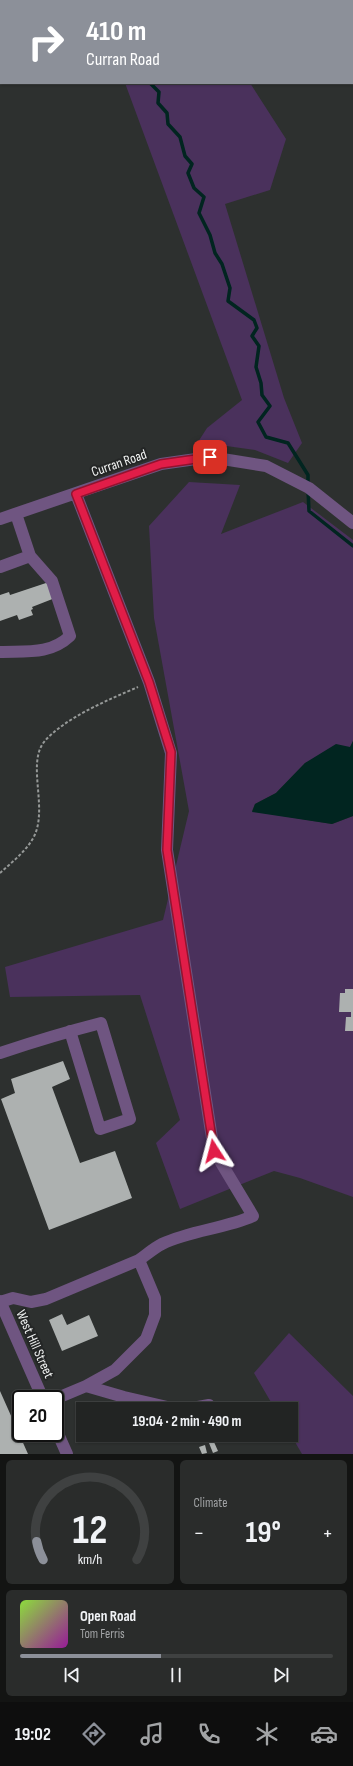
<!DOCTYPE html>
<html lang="en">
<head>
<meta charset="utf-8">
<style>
  body { margin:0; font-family:"Sofia Sans Condensed",sans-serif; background:#2a2c2b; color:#f1f3f6; height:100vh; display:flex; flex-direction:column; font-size:15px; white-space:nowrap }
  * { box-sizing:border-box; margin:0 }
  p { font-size:13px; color:#a2a4a6 }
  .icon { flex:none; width:22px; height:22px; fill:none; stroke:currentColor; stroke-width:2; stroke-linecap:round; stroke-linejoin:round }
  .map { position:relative; height:1454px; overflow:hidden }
  .panel { display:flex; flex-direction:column; gap:6px; padding:6px; background:#131413; flex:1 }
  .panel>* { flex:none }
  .banner { position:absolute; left:0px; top:0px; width:353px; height:84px; box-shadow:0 1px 3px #0004,0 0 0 1px #3f4141; background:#8c9099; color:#fff; overflow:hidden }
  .speed { position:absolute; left:12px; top:1390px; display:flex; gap:8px; font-size:20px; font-weight:700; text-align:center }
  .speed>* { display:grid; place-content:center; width:52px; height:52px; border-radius:50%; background:#222423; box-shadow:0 1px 3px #0004,0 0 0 1px #3f4141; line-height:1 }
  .speed .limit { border:2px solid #111; border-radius:6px; background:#fff; color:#111 }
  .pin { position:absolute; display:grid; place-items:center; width:34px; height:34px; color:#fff; margin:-17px; border-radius:8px; box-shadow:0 2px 6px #0006 }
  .me { position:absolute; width:44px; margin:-22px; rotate:351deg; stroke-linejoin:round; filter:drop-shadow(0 0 3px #0008) }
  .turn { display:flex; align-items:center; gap:14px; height:84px; padding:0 20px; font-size:18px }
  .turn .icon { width:52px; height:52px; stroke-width:2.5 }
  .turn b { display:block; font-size:28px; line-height:34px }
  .big { font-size:30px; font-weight:700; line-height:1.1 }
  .panel .widget { flex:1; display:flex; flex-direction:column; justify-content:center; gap:6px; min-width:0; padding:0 14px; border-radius:6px; background:#2a2c2b }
  .panel .dial { align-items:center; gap:0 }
  .dial svg { height:104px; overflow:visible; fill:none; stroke:#3f4141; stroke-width:7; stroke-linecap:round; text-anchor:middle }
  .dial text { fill:#f1f3f6; stroke:none }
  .song { display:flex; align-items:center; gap:12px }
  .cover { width:48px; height:48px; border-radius:6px; background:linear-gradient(135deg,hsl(90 70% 55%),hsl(300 70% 35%)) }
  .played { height:4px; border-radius:2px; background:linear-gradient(90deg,#8c9099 45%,#3f4141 45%) }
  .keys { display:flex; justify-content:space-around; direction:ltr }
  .heat { display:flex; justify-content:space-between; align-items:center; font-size:22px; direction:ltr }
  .panel .tiles { flex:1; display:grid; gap:6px; grid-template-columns:1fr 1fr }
  .widget:last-child { grid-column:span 2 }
  .trip { position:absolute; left:76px; top:1402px; width:222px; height:40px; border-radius:0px; background:#222423; box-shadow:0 1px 3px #0004,0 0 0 1px #3f4141; font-weight:700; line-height:40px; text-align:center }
  .dock { display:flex; height:64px; justify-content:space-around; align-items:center; background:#0e0e0e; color:#a2a4a6 }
  .dock .icon { width:28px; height:28px }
  .dock .selected { color:#8c9099 }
  .dock b { font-size:18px; color:#f1f3f6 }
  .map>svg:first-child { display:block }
</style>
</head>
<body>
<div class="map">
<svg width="353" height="1454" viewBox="0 0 353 1454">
  <rect width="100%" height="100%" fill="#2d302f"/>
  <path fill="#4a315c" d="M 94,0 L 214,0 L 214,1 L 95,1 Z
    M 125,83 L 250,83 L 286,139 L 270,190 L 225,204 L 284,398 L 302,443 L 288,463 L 255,450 L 198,442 L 207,428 L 242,400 Z
    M 189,482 L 240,485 L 221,534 L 303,502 L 353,540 L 353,741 L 350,747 L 305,763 L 276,793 L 255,804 L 252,811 L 332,824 L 353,816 L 353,1197 L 300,1178 L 274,1171 L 180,1209 L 156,1143 L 180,1120 L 140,995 L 10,997 L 5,967 L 163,920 L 189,811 L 154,618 L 149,526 Z
    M 289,1333 L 353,1396 L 353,1454 L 302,1454 L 291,1435 L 291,1409 L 275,1409 L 254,1373 Z"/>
  <path fill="#012520" d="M 353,741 L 353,816 L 332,824 L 252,812 L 255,804 L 276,793 L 305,763 L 336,744 L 350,747 Z"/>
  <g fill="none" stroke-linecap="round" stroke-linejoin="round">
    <path stroke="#012520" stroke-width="3.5" d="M 125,1 L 125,0
      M 150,83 L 159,92 L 158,103 L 167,113 L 168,124 L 180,137 L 185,156 L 192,164 L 188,173 L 194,188 L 204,197 L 199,213 L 210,235 L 215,253 L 222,264 L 230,288 L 228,301 L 254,320 L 257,328 L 252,336 L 259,346 L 256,367 L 261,383 L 262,395 L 270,406 L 258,422 L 266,437 L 288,443 L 308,475 L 308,484
      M 308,490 L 309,511 L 353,546"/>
  </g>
  <path fill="#adb1b0" d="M 49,582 L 55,598 L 32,607 L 33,609 L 31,610 L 33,615 L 19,620 L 17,615 L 0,621 L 0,595 L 9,592 L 10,595 Z
    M 345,989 L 353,989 L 353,1031 L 345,1031 L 346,1017 L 351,1017 L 351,1012 L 339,1012 L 340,993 L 345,993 Z
    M 63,1061 L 70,1079 L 52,1087 L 80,1163 L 115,1151 L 132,1198 L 49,1230 L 1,1099 L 15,1093 L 11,1079 Z
    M 62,1314 L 67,1325 L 89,1315 L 98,1336 L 62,1351 L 49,1320 Z
    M 0,1391 L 28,1454 L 0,1454 Z
    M 190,1435 L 195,1435 L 198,1441 L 192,1443 Z
    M 214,1442 L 218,1451 L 213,1453 L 209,1443 Z
    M 205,1445 L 207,1453 L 202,1454 L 199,1447 Z"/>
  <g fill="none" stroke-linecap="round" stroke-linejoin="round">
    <path stroke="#969998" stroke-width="2" stroke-dasharray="3 2" stroke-linecap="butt" d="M 0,873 C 11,863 24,853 32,840 C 50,812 26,765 44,742 C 64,718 110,699 138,687"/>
    <path stroke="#6f5581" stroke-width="12" d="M 76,494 L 149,682 L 171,753 L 167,850 L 214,1151 L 253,1216 C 224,1229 191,1230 162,1244 C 154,1248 146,1255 139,1260
      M 0,519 L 161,464 L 210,457 L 266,466 L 309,488 L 353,523
      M 0,567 L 30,556
      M 0,652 C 26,651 50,655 70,636 L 52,581 L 30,556 L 16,514
      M 0,1053 C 33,1042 66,1032 101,1023 L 130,1119 L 100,1129 L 70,1031
      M 0,1301 L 43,1399
      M 0,1302 L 13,1298 L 31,1302 L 46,1299 L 139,1260 L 155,1298 L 155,1315 L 146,1339 L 115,1370 L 86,1386 L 55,1399
      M 86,1386 L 124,1397 L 176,1409
      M 187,1409 L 209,1405
      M 55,1427 L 67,1454"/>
  </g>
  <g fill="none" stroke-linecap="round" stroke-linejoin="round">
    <g stroke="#92132f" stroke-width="10">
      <path id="route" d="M 210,457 L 161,464 L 76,494 L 149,682 L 171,752 L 167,850 L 214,1151"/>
    </g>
    <use href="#route" stroke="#e11d48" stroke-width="7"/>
  </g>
  <g text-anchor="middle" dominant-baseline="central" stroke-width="4" stroke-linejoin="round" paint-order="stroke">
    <g font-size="14" fill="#f2f4f3" stroke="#242626">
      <text transform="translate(119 463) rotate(-19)">Curran Road</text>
      <text transform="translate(35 1344) rotate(66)">West Hill Street</text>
    </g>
  </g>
</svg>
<div class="speed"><div class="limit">20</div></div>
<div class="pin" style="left:210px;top:457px;background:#d93025"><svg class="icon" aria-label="arrive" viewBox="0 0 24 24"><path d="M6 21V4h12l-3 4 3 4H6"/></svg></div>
<svg class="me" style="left:214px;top:1151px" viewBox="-20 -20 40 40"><path d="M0-17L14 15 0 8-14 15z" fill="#e11d48" stroke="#fff" stroke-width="4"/></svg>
<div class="trip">19:04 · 2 min · 490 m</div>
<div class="banner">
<div class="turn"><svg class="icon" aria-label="right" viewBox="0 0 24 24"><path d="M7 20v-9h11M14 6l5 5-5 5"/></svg><div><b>410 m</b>Curran Road</div></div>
</div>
</div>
<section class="panel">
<div class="tiles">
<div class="widget dial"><svg viewBox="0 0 100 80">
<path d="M14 69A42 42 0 1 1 86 69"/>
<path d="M14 69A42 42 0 0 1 9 55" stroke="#8c9099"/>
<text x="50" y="56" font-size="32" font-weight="700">12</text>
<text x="50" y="72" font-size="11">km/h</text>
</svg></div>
<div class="widget"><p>Climate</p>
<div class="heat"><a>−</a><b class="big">19°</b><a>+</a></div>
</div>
<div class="widget">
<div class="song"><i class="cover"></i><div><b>Open Road</b><p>Tom Ferris</p></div></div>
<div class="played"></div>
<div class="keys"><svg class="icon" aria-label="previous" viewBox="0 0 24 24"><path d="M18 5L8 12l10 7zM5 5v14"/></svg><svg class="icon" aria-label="pause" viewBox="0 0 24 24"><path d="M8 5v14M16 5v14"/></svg><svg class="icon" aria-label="next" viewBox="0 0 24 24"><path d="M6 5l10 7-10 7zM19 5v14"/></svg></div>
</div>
</div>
</section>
<nav class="dock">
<b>19:02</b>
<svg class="icon selected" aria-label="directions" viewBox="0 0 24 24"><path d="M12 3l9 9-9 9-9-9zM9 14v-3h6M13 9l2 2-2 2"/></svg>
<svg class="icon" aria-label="music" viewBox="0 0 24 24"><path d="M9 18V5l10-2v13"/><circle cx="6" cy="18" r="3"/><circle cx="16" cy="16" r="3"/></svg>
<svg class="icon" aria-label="phone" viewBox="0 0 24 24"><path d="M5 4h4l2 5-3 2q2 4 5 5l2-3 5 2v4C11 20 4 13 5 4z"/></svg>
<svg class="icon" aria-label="climate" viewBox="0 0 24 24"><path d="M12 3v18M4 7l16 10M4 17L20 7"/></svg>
<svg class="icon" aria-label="car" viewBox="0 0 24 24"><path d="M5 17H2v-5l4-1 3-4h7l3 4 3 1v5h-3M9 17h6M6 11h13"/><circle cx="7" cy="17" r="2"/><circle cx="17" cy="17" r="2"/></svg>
</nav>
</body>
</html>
